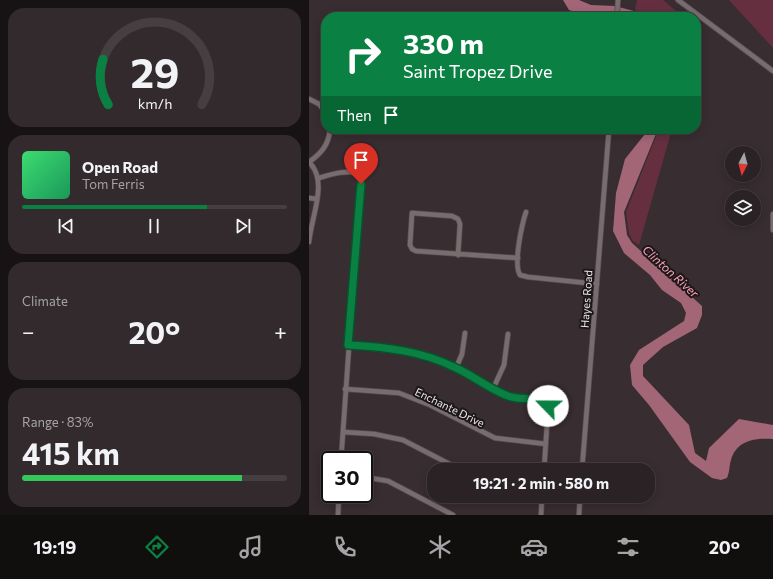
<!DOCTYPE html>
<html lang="en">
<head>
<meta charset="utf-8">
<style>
  body { margin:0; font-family:Commissioner,sans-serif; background:#322a2c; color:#f1f3f6; height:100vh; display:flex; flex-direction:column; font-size:15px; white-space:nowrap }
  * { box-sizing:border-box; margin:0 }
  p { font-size:13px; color:#a5a4a6 }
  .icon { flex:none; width:22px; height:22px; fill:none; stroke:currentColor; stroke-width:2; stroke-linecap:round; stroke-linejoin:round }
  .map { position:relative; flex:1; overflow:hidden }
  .drawer { display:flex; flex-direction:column; gap:8px; padding:8px; background:#171314; width:309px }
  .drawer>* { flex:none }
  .top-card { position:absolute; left:12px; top:12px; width:380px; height:122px; border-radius:16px; box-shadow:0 2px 10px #0003,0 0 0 1px #463f41; background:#0b8043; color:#fff; overflow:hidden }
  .needle { width:26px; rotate:186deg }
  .tools { position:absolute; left:416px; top:146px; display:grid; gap:8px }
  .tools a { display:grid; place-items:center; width:36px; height:36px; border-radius:50%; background:#2a2224; box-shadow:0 2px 10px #0003,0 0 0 1px #463f41; font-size:20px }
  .speed { position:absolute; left:12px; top:451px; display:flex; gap:8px; font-size:20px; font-weight:700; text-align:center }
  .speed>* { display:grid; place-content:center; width:52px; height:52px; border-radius:50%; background:#2a2224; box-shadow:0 2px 10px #0003,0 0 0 1px #463f41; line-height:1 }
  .speed .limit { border:2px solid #111; border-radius:6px; background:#fff; color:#111 }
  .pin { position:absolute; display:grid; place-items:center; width:34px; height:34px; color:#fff; margin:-41px -17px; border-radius:50% 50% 50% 0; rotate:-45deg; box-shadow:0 0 4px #0007 }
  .pin .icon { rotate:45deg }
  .me { position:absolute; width:44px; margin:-22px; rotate:293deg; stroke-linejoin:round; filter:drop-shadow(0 0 3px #0008) }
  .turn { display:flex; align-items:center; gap:14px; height:84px; padding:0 16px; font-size:18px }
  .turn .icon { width:52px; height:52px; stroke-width:2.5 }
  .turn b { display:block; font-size:28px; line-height:34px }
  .then { display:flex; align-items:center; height:38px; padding:0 16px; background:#0003; gap:8px; font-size:15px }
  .big { font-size:30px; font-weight:700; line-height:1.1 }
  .drawer .widget { flex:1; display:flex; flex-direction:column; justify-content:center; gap:6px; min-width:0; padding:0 14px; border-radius:16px; background:#322a2c }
  .drawer .dial { align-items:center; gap:0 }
  .dial svg { height:104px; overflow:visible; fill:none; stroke:#463f41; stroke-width:7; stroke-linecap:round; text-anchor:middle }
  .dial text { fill:#f1f3f6; stroke:none }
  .song { display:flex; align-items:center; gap:12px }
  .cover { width:48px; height:48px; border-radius:6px; background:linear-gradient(135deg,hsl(140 70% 55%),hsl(150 70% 35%)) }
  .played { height:4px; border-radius:2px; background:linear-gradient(90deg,#0b8043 70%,#463f41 70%) }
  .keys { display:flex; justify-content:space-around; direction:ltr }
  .heat { display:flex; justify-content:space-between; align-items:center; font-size:22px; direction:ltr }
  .charge { height:6px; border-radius:3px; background:linear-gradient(90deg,#34c759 83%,#463f41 0) }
  .trip { position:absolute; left:118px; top:463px; width:228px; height:40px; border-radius:16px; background:#2a2224; box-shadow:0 2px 10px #0003,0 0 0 1px #463f41; font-weight:700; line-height:40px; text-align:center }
  .tab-bar { display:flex; height:64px; justify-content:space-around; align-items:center; background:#110e0e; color:#a5a4a6 }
  .tab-bar .icon { width:28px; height:28px }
  .tab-bar .on { color:#0b8043 }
  .tab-bar b { font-size:18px; color:#f1f3f6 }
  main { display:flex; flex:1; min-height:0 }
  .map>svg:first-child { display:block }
</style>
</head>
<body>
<main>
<section class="drawer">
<div class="widget dial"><svg viewBox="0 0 100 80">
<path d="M14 69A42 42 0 1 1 86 69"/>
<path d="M14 69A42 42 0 0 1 10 34" stroke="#0b8043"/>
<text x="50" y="56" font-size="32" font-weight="700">29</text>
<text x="50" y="72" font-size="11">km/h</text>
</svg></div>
<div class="widget">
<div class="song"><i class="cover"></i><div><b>Open Road</b><p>Tom Ferris</p></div></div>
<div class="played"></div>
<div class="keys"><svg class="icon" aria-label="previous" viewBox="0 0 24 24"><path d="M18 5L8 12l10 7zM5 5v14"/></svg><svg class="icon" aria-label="pause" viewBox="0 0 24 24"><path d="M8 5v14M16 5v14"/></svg><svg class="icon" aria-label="next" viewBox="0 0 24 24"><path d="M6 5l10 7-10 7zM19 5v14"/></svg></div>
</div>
<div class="widget"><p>Climate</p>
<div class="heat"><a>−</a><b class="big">20°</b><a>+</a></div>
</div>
<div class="widget"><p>Range · 83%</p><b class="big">415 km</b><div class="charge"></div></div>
</section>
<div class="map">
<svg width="464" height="515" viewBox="0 0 464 515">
  <rect width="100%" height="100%" fill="#382d30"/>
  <path fill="#652f40" d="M 328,0 L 354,0 L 374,17 L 331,17 L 326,9 Z
    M 420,0 L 464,0 L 464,48 Z
    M 350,129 L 363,129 L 330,245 L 324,241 L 320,234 L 317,212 Z"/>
  <path fill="#a36677" d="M 254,0 L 270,0 L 282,5 L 306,6 L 325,11 L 329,17 L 281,17 L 260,10 Z
    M 336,129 L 349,129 L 315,212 L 318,235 L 323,243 L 393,306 L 393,315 L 388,328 L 354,347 L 334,365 L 334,376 L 380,425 L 386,453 L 397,461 L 400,448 L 430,419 L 464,425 L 464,439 C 446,438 428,440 422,460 C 420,466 421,471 418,478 L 412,480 L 403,478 L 381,462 L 340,405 L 323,385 L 321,365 L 330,350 L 375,321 L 377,313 L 372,303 L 353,290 L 341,275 L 315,253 L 304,231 L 307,193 L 316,159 L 336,134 Z"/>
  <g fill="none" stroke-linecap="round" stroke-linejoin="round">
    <g stroke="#544b4e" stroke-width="6">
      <path id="minor" d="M 369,0 L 464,71
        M 308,17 L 309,0
        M 0,99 L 10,104 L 17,113
        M 0,162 C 20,181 2,217 0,242
        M 0,162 C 13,153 20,144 21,129
        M 10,178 C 23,174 36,170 50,173 L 52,176 L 32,460
        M 0,198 L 8,199
        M 217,212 C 213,224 204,264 211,275 L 219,277 L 288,284
        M 464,214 L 464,230
        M 149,255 L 151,224 L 149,219 L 143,216 L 103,213 L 101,245 L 103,249 L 107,251 L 209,258
        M 39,345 L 82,348 L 110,354 L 147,368 L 200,396 L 235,402 L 238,403 L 239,410 L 235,470
        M 147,368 L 153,354 L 156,333
        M 36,389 L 90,393 L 121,405 L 186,438 L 237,444
        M 184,389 L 195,365 L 199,334
        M 34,432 L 65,434 L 94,440 L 152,470
        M 235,467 L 262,470
        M 273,470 L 300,129
        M 55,477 L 79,481 L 144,515
        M 29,515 L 30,494
        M 232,515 L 233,496
        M 270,515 L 271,496"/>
    </g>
    <use href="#minor" stroke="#796c6f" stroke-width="4.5"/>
  </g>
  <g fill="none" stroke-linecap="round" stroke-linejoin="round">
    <g stroke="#07532c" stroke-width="10">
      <path id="route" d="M 52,184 L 39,345 C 77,347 113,351 147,368 C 165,376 180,389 199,396 C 211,400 226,397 238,403 L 239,406"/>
    </g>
    <use href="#route" stroke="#0b8043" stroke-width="7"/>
  </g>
  <g text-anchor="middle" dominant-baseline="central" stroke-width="4" stroke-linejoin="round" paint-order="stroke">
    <g font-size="11" fill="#ece4e6" stroke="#1c1718">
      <text transform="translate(277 299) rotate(-86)">Hayes Road</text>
      <text transform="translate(141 407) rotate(26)">Enchante Drive</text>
    </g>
    <g font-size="12" font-style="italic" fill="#fca1bb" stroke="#1c1718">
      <text transform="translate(362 271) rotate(42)">Clinton River</text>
    </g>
  </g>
</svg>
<div class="tools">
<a><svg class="needle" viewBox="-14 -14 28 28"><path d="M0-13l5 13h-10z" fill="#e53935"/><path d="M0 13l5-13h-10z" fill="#a5a4a6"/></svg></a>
<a><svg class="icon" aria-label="layers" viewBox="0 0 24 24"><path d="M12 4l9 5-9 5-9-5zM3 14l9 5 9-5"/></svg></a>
</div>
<div class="speed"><div class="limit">30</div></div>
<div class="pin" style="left:52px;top:184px;background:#d93025"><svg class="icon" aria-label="arrive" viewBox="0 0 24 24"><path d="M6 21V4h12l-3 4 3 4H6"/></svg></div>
<svg class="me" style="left:239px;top:406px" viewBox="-20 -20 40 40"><circle r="19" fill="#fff"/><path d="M0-13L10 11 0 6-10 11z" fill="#0b8043"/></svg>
<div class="trip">19:21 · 2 min · 580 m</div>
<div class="top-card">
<div class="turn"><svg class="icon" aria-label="right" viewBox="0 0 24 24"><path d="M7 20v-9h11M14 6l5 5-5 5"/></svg><div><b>330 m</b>Saint Tropez Drive</div></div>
<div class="then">Then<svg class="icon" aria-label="arrive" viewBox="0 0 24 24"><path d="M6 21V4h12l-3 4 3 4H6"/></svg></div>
</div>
</div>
</main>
<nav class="tab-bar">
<b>19:19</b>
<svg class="icon on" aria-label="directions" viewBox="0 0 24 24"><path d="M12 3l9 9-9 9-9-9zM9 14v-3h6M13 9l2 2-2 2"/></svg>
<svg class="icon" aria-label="music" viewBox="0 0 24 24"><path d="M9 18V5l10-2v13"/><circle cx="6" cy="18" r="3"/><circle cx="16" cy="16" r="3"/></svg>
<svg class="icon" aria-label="phone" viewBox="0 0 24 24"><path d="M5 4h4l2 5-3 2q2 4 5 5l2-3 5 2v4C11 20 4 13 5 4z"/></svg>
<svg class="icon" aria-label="climate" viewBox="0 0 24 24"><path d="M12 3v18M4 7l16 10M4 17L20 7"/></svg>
<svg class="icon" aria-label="car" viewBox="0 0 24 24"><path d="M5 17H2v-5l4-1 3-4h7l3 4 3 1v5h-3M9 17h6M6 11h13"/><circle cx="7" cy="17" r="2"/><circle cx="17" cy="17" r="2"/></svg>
<svg class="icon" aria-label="filters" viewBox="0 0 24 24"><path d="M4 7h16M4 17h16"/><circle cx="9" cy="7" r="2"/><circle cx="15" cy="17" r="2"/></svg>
<b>20°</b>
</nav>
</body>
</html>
